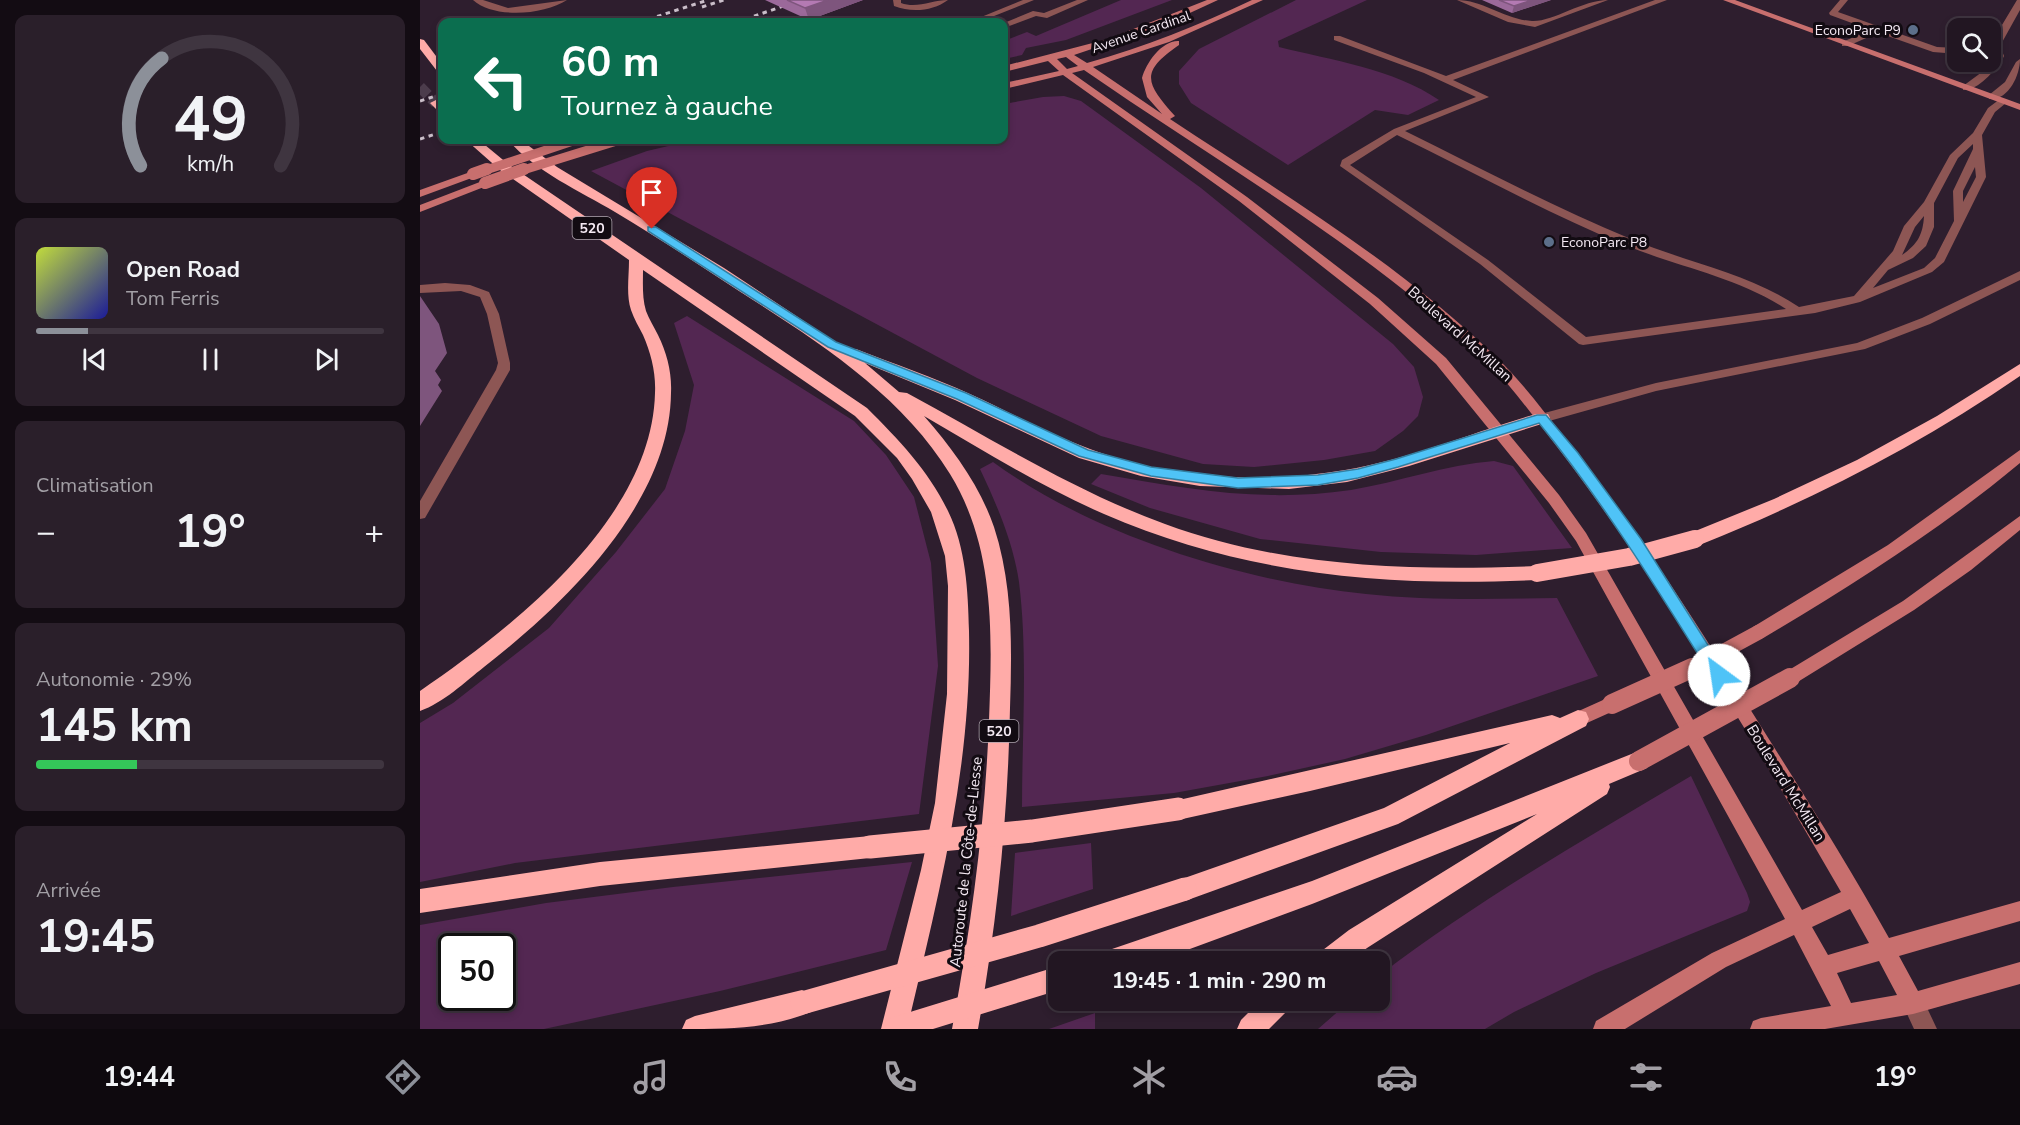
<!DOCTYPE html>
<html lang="fr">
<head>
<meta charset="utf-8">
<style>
  body { margin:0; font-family:"Nunito Sans",sans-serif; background:#2a1f2a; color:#f1f3f6; height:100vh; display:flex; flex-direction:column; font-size:22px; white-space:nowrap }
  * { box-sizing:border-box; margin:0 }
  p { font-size:20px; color:#a29fa5 }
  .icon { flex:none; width:33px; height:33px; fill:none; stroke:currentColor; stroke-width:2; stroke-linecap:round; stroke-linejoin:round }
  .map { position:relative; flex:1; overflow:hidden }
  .sheet { display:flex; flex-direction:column; gap:15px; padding:15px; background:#130c13; width:420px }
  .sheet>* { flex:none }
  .guide { position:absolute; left:18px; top:18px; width:570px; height:126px; border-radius:12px; box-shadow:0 3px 9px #0003,0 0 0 2px #3f3540; background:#0b6e4f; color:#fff; overflow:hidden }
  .controls { position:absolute; left:1527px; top:18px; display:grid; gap:12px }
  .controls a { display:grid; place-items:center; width:54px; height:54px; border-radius:12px; background:#221622; box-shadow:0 3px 9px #0003,0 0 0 2px #3f3540; font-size:30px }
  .speed { position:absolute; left:18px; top:933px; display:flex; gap:12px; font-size:30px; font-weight:700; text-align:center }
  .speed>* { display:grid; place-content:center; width:78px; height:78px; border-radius:50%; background:#221622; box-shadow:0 3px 9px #0003,0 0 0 2px #3f3540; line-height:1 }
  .speed .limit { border:3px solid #111; border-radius:9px; background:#fff; color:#111 }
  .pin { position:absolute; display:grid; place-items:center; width:51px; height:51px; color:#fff; margin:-62px -26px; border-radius:50% 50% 50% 0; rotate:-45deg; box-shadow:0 0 6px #0007 }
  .pin .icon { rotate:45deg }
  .me { position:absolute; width:66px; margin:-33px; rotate:329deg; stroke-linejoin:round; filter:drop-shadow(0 0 4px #0008) }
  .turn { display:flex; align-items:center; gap:21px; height:126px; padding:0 24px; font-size:27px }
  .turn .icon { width:78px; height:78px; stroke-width:2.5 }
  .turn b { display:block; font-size:42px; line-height:51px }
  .big { font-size:45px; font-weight:700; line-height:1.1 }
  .sheet .card { flex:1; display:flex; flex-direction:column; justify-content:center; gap:9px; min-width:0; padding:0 21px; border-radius:12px; background:#2a1f2a }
  .sheet .dial { align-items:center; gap:0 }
  .dial svg { height:156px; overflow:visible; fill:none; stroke:#3f3540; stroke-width:7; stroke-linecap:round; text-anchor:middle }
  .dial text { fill:#f1f3f6; stroke:none }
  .song { display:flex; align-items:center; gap:18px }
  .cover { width:72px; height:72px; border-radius:9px; background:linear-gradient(135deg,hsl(70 70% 55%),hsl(240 70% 35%)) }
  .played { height:6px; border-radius:3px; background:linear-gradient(90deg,#8c9099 15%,#3f3540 15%) }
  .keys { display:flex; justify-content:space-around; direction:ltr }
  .heat { display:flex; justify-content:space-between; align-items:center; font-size:33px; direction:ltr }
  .charge { height:9px; border-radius:4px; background:linear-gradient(90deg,#34c759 29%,#3f3540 0) }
  .trip { position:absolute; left:628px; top:951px; width:342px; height:60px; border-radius:12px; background:#221622; box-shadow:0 3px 9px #0003,0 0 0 2px #3f3540; font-weight:700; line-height:60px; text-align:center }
  .tabs { display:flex; height:96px; justify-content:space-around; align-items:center; background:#0e090e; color:#a29fa5 }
  .tabs .icon { width:42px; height:42px }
  .tabs .on { color:#8c9099 }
  .tabs b { font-size:27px; color:#f1f3f6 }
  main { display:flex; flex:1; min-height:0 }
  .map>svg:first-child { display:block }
</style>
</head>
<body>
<main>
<section class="sheet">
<div class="card dial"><svg viewBox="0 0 100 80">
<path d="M14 69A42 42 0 1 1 86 69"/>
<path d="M14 69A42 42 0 0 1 25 14" stroke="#8c9099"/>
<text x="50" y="56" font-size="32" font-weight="700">49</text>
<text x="50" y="72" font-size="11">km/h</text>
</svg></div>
<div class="card">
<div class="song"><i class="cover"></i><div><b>Open Road</b><p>Tom Ferris</p></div></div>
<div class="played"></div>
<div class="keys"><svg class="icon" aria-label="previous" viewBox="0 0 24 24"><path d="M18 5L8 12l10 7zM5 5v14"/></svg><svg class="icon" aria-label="pause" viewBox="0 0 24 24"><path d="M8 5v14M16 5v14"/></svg><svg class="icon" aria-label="next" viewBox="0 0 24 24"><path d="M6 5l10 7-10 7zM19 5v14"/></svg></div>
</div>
<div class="card"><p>Climatisation</p>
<div class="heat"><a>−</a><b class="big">19°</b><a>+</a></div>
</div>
<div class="card"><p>Autonomie · 29%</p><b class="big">145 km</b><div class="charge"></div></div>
<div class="card"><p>Arrivée</p><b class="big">19:45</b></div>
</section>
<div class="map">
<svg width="1600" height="1029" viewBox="0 0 1600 1029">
  <rect width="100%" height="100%" fill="#2e1e2e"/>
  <path fill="#532752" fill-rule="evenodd" d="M 701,0 L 752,0 L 646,40 L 606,48 L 602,55 L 584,59 L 584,41 L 607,32 L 616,36 Z
    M 876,0 L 947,0 L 858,41 L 859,47 C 911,60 974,69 1019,100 L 988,115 L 955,110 L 868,165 L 771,103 L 759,84 L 759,71 L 779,49 Z
    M 644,96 L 661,101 L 781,188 L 973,344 L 994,367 L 1003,397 L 998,416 L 983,431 L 955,451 L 904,460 L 834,467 L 783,464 L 681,436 L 557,378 L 171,171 L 227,151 L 274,140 L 584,140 L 584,104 L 623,97 Z
    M 267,316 L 434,421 L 466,455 L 494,497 L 511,563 L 518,666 L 499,814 L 95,863 L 0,882 L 0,723 L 33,703 L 129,628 L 196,552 L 245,489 L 265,431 L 274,385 L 254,323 Z
    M 1074,461 L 1093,466 L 1152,548 L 1056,555 L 961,552 L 840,539 L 730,508 L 671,484 L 681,474 C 768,489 842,503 931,490 C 979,482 1025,465 1074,461 Z
    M 573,462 C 675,536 821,581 946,594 C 1009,601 1074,599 1137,598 L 1178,676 L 1006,735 L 925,759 L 848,776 L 754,793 L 602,807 C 602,734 608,654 599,582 C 593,542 577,505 560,469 Z
    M 1271,776 L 1327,893 L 1330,902 L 1327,911 L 1176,973 L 1094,1012 L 1065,1029 L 898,1029 L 930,1001 L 960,1000 L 960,975 C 1058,900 1165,839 1271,776 Z
    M 671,843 L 673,889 L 591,916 L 595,853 Z
    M 492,862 L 466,950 L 300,991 L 124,1029 L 0,1029 L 0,925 L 126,903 L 253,887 ZM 32,946 L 82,946 L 82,998 L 32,998 Z
    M 675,1013 L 675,1029 L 629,1029 Z"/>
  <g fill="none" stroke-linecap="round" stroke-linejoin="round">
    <path stroke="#4c3c4c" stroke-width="11" stroke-dasharray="11 5" stroke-linecap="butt" d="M 0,87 L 16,103"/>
    <path fill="#8d5654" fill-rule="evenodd" d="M 53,0 L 63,0 L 88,8 L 147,0 C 124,15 74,19 53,0 Z
      M 473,0 L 481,0 L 481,3 C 497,9 512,0 528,0 C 513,11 492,13 474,6 Z
      M 603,0 L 614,0 L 559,22 L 549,22 Z
      M 657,0 L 668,0 L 627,18 L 616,16 L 584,28 L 584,23 L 613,11 L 624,13 Z
      M 1037,0 C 1063,0 1086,20 1112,21 C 1133,22 1162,0 1188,0 L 1115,27 L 1088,22 Z
      M 1235,0 L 1247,0 L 1033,80 L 1069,97 L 985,131 C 1060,168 1134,207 1211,239 C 1268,263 1328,273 1379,307 L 1434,296 L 1473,251 L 1484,226 L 1504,202 L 1530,155 L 1553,133 L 1568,108 L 1580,99 L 1586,99 L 1586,103 L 1575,112 L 1562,135 L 1566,177 L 1524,262 L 1512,272 L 1440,302 L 1395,313 L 1163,345 L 1159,344 L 1060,264 L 920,166 L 922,160 L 974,129 L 1056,97 L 1004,73 L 914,40 L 914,36 L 920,36 L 1026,76 ZM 977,135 C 1053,172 1127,213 1205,245 C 1258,267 1317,277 1366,309 L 1166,337 L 1068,260 L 930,165 ZM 1553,144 L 1553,149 L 1533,191 L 1534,221 L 1515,258 L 1504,268 L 1453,288 L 1468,270 L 1493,258 L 1506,246 L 1514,227 L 1514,203 L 1538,158 ZM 1555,167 L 1556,177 L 1543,202 L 1543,191 ZM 1504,216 C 1503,234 1498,244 1482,255 L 1495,227 Z
      M 1420,0 L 1428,0 L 1418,12 L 1517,47 L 1538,48 L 1538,54 L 1513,52 L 1465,35 L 1453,35 L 1428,46 L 1422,46 L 1422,42 L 1451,30 L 1410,15 L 1409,13 Z
      M 1597,0 L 1600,0 L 1600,10 L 1580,46 L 1584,56 L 1582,60 C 1574,71 1558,91 1543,90 L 1543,86 L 1562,72 L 1576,56 L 1573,51 L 1570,51 L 1570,45 Z
      M 1600,59 C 1600,76 1588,101 1569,99 L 1569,95 L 1585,82 L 1596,62 Z
      M 1600,271 L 1600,280 L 1510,324 L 1445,349 L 1236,391 L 1122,423 L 1115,418 L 1117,415 L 1236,383 L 1437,343 L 1502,318 Z
      M 25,283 L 50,285 L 69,292 L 79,314 L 90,363 L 90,370 L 5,518 L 0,519 L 0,501 L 76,370 L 78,363 L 67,314 L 60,297 L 41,291 L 0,293 L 0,285 Z"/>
    <path fill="#8d5654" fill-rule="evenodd" d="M 1493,992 L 1501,995 L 1517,1029 L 1494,1029 L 1482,1003 L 1485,995 Z"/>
    <path fill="#c86f6e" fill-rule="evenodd" d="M 787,0 L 798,0 L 746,24 L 654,55 L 667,63 C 724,47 779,25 832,0 L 843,0 L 749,42 L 673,67 L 742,114 L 727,97 L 722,78 C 726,63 742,40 759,41 L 759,45 C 718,73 727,84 755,116 L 750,119 C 862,193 980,264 1077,358 C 1101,381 1121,408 1142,434 C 1199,505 1249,581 1298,658 C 1356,751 1416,843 1469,938 L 1600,901 L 1600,921 L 1479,956 L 1498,991 L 1600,962 L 1600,984 L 1493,1014 L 1405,1029 L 1330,1029 L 1333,1021 L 1341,1018 L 1411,1006 L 1374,935 L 1306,967 L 1205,1029 L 1173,1029 L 1176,1021 L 1292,953 L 1365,919 L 1156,541 L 1129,503 L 1016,364 L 950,304 L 819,201 L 643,75 L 584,89 L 584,83 L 639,71 L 628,61 L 584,72 L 584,66 L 688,39 ZM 646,57 L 658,66 L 647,69 L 637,59 ZM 664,70 C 800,164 946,247 1066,361 C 1088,382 1106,407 1125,431 C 1153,467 1180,504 1206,542 C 1282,655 1353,774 1421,892 L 1382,910 L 1166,533 L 1139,495 L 1026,358 L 958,298 L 827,197 L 652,73 ZM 1430,909 L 1449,943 L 1408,955 L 1392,927 ZM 1459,961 L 1477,995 L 1431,1003 L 1417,973 Z
      M 1303,0 L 1315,0 L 1600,104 L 1600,110 Z
      M 53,171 L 57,172 L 57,176 L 0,197 L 0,190 Z
      M 65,180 L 70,183 L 69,185 L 0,212 L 0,205 Z
      M 1600,450 L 1600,463 C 1521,529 1434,584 1345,637 L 1339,639 L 1333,637 L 1331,632 L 1333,627 L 1468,545 Z
      M 1600,516 L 1600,530 L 1551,570 L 1494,610 L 1376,683 L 1370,685 L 1364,683 L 1361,678 L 1364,673 L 1483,601 Z
      M 1192,696 L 1198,699 L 1201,704 L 1198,709 L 1158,727 L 1152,724 L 1149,719 L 1152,714 Z"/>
    <path fill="#ffaba8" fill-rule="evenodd" d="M 0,39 L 4,40 L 22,64 L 22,72 L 17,71 L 0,49 Z
      M 16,100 L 22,103 L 22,112 L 18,111 L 10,103 Z
      M 46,140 L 59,140 L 88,164 L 447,408 C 479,440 508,470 528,511 C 546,548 548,590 549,631 C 552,767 518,898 487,1029 L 461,1029 L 501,870 L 515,803 L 527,694 L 528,586 L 525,556 L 511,512 L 492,479 L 477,458 L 435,416 L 223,270 C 223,283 222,298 226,311 C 229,319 234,327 238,335 C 247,353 252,373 251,393 C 250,503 145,604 64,667 C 45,682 23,703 0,711 L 0,691 C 95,626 232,518 235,393 C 236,373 231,353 223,335 C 219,327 214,319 211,310 C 206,295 209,277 209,260 L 80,170 Z
      M 88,140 L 101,140 L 137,167 L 304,268 L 426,349 L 436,349 C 474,364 513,377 550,394 C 590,412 628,434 670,449 C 749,479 841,484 925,470 C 990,459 1053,432 1116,414 L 1128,414 L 1130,418 L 1128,422 L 989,466 L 927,482 L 869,489 L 780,486 L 721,476 L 659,458 L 535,400 L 445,363 L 479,392 L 487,393 C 572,439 654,491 745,524 C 864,568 993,571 1117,566 L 1124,568 L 1126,573 L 1124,578 L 1117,580 C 965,587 825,575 684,514 C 621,487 563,450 504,416 C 533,449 560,486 574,527 C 593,585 592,648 590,708 C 588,816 577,923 558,1029 L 532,1029 C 551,927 565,825 569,721 C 572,637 576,549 530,474 C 481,394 397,341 319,291 C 278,264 237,237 195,212 C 160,191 116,172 88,140 Z
      M 1600,364 L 1600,376 C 1500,445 1394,499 1282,544 L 1275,546 L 1268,544 L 1266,539 L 1268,534 L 1354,499 L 1437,460 L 1517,416 Z
      M 1158,710 L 1166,712 L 1169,719 L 1166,726 L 978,824 L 765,901 L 756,897 L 753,889 L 756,881 L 964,808 L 1090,743 L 890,791 L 758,820 L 750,816 L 747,809 L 750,802 L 1132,715 L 1140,718 Z
      M 1219,751 L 1227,754 L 1230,761 L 1227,768 L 1189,784 L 1190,787 L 1187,794 L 947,948 L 929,962 L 896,962 L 899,953 L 929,930 L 1117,814 L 892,904 L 759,953 L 732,962 L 680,962 L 683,953 L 692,949 L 892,881 Z
      M 450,836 L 458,839 L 462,847 L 458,855 L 450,858 L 180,886 L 0,913 L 0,889 L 180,862 Z
      M 382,990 L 391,994 L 395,1003 L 391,1012 C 348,1029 308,1029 262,1029 L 266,1020 L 275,1016 Z
      M 841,1000 L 873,1000 L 869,1009 L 849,1029 L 817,1029 L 821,1020 Z"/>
    <path stroke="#cabec9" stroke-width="3" stroke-dasharray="4.5 4.5" stroke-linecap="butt" d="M 282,7 L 304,0
      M 220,22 L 288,0
      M 317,22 L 381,0
      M 0,101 L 22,94
      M 0,139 L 22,132"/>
    <path stroke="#c86f6e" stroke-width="9" d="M 63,171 L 156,140
      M 100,171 L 200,140"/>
    <path stroke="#c86f6e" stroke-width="12" d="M 53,174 L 67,169
      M 65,183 L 104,169"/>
    <path stroke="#c86f6e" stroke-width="15" d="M 1269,670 L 1339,632"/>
    <path stroke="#c86f6e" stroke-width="20" d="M 1192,704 L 1272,668
      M 1219,761 L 1370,678"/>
    <path stroke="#ffaba8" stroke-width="18" d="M 1117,573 L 1209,557 L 1275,539"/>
    <path stroke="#ffaba8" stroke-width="23" d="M 450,847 L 612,831 L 758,809
      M 382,1003 L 619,936 L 765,889
      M 474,1029 L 639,978"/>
  </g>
  <path fill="#9b699a" d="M 345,0 L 443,0 L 389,20 Z
    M 1062,0 L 1131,0 L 1092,13 Z"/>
  <path fill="#7e557d" d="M 408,0 L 443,0 L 389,20 L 385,8 Z
    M 1112,0 L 1131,0 L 1092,13 L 1094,6 Z
    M 0,296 L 19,324 L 27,353 L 15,371 L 21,380 L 18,385 L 22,391 L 0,426 Z"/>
  <path fill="#b47ab3" stroke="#7e557d" stroke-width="1.5" d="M 367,0 L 408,0 L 385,8 Z
    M 1079,0 L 1112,0 L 1094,6 Z"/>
  <path fill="#4fc3f7" stroke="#337fa1" stroke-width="1.5" d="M 228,227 L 236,227 L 416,342 L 546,393 L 668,450 L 731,467 L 818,478 L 898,475 L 938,469 L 976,459 L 1117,415 L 1126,415 L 1158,453 L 1221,539 L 1307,675 L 1305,680 L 1299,682 L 1294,680 C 1239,592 1185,504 1119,423 L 978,467 L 938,478 L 898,485 L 818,488 L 731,476 L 659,456 L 537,399 L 408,347 L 228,231 Z"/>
  <g fill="#5c6f8a" stroke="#120b12" stroke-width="2">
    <circle cx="1493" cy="30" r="6"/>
    <circle cx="1129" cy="242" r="6"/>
  </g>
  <g text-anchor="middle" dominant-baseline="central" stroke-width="6" stroke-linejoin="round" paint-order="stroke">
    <g font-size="14" fill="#f4e9f3" stroke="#120b12" text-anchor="end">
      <text x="1481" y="30">EconoParc P9</text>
      <text x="1141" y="242" text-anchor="start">EconoParc P8</text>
    </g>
    <g font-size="14" fill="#f4e9f3" stroke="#120b12">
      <text transform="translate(721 32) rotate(-19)">Avenue Cardinal</text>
    </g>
    <g fill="#120b12" stroke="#b0a6b0" stroke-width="1.5">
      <rect x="152.5" y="217" width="39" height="22" rx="4.5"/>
      <rect x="559.5" y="720" width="39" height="22" rx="4.5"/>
    </g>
    <g font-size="14" font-weight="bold" fill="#f4e9f3">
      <text x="172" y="228">520</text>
      <text x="579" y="731">520</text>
    </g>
    <g font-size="15" fill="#f4e9f3" stroke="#120b12">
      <text transform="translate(1040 334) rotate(42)">Boulevard McMillan</text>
      <text transform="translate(1366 783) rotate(58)">Boulevard McMillan</text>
      <text transform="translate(546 862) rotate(-84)">Autoroute de la Côte-de-Liesse</text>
    </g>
  </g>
</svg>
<div class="controls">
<a><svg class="icon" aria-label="search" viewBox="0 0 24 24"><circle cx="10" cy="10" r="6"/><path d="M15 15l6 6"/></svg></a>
</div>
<div class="speed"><div class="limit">50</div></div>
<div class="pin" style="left:232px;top:229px;background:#d93025"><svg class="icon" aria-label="arrive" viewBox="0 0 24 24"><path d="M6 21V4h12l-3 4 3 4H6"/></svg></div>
<svg class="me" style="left:1299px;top:675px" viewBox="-20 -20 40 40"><circle r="19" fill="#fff"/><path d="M0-13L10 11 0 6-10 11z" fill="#4fc3f7"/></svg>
<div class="trip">19:45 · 1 min · 290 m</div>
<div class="guide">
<div class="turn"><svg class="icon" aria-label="left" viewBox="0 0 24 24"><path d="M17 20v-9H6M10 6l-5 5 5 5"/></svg><div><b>60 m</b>Tournez à gauche</div></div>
</div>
</div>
</main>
<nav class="tabs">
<b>19:44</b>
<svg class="icon on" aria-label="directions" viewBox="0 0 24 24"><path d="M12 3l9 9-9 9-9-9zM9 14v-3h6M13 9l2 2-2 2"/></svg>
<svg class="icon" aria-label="music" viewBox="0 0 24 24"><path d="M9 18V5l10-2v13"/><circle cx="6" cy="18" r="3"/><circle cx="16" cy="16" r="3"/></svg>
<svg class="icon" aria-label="phone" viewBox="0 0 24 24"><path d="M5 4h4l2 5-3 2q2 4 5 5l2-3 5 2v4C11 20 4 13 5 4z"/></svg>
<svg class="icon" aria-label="climate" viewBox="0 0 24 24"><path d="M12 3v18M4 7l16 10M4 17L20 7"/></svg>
<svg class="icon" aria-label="car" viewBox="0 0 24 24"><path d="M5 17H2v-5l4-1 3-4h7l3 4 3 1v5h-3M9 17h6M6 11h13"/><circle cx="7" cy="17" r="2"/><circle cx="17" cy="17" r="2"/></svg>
<svg class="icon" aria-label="filters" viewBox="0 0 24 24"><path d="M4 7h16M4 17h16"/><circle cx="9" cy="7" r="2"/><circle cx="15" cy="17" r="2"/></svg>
<b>19°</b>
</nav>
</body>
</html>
